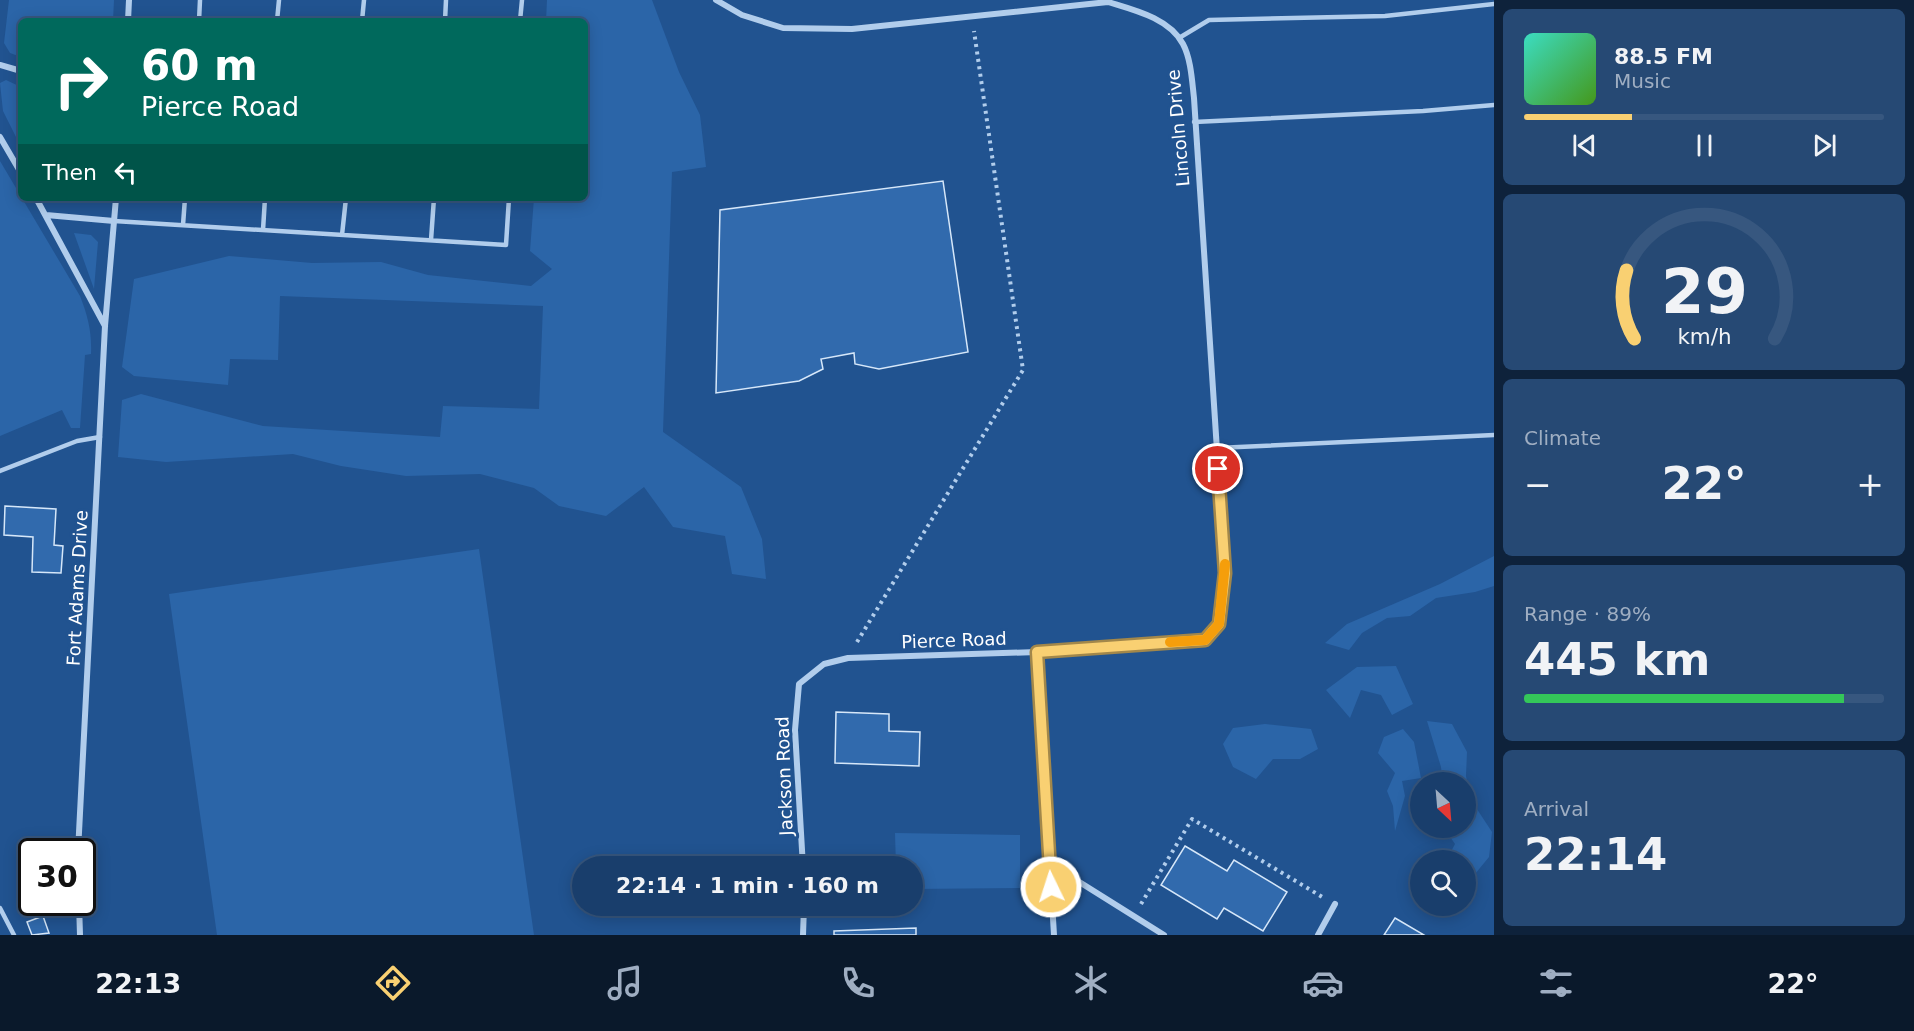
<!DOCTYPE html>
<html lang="en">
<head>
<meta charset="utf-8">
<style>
  body { margin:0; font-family:"DejaVu Sans",sans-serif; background:#264974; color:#f1f3f6; height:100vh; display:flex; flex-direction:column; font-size:22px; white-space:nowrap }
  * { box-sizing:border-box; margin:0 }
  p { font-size:20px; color:#9faec2 }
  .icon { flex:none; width:33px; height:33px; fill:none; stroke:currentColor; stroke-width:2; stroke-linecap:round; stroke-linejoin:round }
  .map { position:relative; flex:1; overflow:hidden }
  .panel { display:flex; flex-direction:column; gap:9px; padding:9px; background:#0e223b; width:420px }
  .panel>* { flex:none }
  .hud { position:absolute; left:18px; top:18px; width:570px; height:183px; border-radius:9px; box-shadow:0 3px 15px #0003,0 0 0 2px #37577f; background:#00695c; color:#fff; overflow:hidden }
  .needle { width:39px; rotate:154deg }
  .tools { position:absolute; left:1410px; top:772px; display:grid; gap:12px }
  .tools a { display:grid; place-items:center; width:66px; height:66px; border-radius:50%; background:#193e6c; box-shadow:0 3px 15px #0003,0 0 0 2px #37577f; font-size:30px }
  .speed { position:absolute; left:18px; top:838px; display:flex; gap:12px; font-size:30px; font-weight:700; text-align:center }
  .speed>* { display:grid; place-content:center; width:78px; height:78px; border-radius:50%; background:#193e6c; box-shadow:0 3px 15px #0003,0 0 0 2px #37577f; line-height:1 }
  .speed .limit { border:3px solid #111; border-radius:9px; background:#fff; color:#111 }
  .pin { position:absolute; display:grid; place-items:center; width:51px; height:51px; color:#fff; margin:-26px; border:3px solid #fff; border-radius:50%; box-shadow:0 2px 6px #0007 }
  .me { position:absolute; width:66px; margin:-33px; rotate:356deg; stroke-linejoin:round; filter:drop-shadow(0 0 4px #0008) }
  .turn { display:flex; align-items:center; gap:21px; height:126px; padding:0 24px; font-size:27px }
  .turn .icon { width:78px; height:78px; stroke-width:2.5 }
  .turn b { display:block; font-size:42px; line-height:51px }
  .then { display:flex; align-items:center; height:57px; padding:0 24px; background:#0003; gap:12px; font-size:22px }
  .big { font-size:45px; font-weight:600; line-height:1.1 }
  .panel .widget { flex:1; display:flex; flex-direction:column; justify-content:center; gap:9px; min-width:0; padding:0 21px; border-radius:9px; background:#264974 }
  .panel .dial { align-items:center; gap:0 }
  .dial svg { height:156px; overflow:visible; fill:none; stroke:#37577f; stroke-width:7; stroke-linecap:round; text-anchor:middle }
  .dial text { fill:#f1f3f6; stroke:none }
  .song { display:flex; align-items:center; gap:18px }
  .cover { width:72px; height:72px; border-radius:9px; background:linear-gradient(135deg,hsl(170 70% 55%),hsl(100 70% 35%)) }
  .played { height:6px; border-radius:3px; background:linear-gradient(90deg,#f9d072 30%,#37577f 30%) }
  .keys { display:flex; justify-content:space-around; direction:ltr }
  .heat { display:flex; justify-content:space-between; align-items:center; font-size:33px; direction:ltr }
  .charge { height:9px; border-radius:4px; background:linear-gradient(90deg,#34c759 89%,#37577f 0) }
  .trip { position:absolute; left:572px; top:856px; width:351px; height:60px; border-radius:30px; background:#193e6c; box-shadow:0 3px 15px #0003,0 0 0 2px #37577f; font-weight:600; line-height:60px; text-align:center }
  .dock { display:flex; height:96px; justify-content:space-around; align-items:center; background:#0a192b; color:#9faec2 }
  .dock .icon { width:42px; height:42px }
  .dock .active { color:#f9d072 }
  .dock b { font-size:27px; color:#f1f3f6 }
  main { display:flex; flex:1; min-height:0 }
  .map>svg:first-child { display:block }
</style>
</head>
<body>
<main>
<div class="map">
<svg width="1494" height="935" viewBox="0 0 1494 935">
  <rect width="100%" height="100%" fill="#215390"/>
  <path fill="#2b65a8" d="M 9,0 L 114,0 L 113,21 L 21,21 L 21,57 L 10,53 L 4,43 Z
    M 547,0 L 652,0 L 679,72 L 700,115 L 706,167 L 672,172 L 663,432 L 741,487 L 762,539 L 766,579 L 732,574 L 725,536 L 673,527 L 644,487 L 606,516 L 559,506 L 534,488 L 480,474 L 406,476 L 341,466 L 293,454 L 166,462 L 118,457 L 122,400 L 141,394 L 263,426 L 440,437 L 443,406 L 539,409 L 543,306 L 280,296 L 278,360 L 230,359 L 228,385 L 134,376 L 122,367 L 134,279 L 229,256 L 312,263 L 381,262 L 428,275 L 531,286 L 552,269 L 530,251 L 534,198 L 585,198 L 585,21 L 546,21 Z
    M 6,80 L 21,87 L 21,147 L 3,111 L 0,83 Z
    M 0,161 L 80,296 C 88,316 92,333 91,354 L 85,355 L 80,428 L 71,428 L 62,410 L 0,436 Z
    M 74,233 L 91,235 L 98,242 L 94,289 Z
    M 479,549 L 534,935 L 217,935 L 169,594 Z
    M 1494,556 L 1494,586 L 1475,592 L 1436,598 L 1410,616 L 1387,618 L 1362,633 L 1349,650 L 1325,643 L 1347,624 L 1440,584 Z
    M 1396,666 L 1413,704 L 1392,715 L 1381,695 L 1361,690 L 1350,718 L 1326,690 L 1357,667 Z
    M 1427,721 L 1452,724 L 1467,752 L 1466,776 L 1471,800 L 1492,832 L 1489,857 L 1475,874 L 1475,893 L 1468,904 L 1466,904 L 1466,861 L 1446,861 L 1455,844 L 1444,828 L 1466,828 L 1466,783 L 1443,783 L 1441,767 Z
    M 1265,724 L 1311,729 L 1318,749 L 1300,759 L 1273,759 L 1256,779 L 1233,767 L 1223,744 L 1233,728 Z
    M 1403,729 L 1414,742 L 1421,778 L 1402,781 L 1405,796 L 1395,831 L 1393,806 L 1387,791 L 1395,773 L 1378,753 L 1384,737 Z
    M 895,833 L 1020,835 L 1020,888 L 912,889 L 912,867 L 896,867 Z"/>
  <path fill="#316aad" stroke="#d6e7f9" stroke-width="1.5" d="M 943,181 L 968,352 L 879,369 L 855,364 L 854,353 L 821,359 L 823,369 L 799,381 L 716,393 L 720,210 Z
    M 5,506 L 56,509 L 54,545 L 63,546 L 61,573 L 32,572 L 33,537 L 4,535 Z
    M 836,712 L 889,714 L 889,731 L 920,732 L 919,766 L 835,763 Z
    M 1185,846 L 1227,871 L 1234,860 L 1287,892 L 1263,931 L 1224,908 L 1217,919 L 1161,885 Z
    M 43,916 L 49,933 L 32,935 L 27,922 Z
    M 1395,918 L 1424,935 L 1384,935 Z
    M 916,928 L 916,935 L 834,935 L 834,931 Z"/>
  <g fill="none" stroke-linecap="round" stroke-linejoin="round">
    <path stroke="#b1cdec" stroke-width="4" stroke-dasharray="3 4.5" stroke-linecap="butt" d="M 857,642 L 1023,370 L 974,31
      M 1141,904 L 1192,819 L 1324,898"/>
    <path stroke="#b1cdec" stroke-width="4.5" d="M 199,21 L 200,0
      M 277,21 L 279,0
      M 362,21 L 364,0
      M 445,21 L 446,0
      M 520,21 L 522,0
      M 1179,38 L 1209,20 L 1385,16 L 1494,4
      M 1194,122 L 1423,111 L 1494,105
      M 114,221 L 506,245 L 509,198
      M 183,225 L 185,198
      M 263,230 L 265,198
      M 342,235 L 346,198
      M 431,240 L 434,198
      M 1217,448 L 1494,435
      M 0,471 L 77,441 L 100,437
      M 0,908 L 14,935"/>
    <path stroke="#b1cdec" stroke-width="6" d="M 716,0 L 742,15 L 783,28 L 852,29 L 1108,2 C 1134,10 1169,18 1183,44 C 1191,59 1192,81 1194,98 L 1225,573 L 1219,624 L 1205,640 L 1037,652 L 848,658 L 824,664 L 799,684 L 795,730 L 803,867
      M 128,21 L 129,0
      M 0,65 L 21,71
      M 0,137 L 21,173
      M 36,198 L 105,326
      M 46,215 L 114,221
      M 1037,652 L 1054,935
      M 78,852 L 105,326 L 116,198
      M 1049,863 L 1164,935
      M 79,903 L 80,935
      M 803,935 L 804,906
      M 1318,935 L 1335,904"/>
  </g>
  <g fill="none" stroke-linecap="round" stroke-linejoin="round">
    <g stroke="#a2874a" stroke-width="15">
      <path id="route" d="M 1051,887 L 1037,652 L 1205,640 L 1219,624 L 1225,573 L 1218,469"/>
    </g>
    <use href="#route" stroke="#f9d072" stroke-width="10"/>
    <path stroke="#f59e0b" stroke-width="10" d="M 1170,642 L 1205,640 L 1219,624 L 1225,564"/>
  </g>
  <g text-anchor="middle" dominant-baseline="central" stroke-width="6" stroke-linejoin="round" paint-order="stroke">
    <g font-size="18" fill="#fff" stroke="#215390">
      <text transform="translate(1178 128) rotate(-95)">Lincoln Drive</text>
      <text transform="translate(77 588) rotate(-87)">Fort Adams Drive</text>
      <text transform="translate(954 640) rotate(-2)">Pierce Road</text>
      <text transform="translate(784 776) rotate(-92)">Jackson Road</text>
    </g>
  </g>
</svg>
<div class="tools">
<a><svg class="needle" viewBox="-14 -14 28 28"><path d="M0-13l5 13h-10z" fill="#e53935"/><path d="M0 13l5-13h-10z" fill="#9faec2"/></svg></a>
<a><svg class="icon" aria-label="search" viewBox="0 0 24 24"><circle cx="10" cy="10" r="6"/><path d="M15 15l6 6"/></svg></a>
</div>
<div class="speed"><div class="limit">30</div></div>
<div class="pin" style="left:1218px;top:469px;background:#d93025"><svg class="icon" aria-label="arrive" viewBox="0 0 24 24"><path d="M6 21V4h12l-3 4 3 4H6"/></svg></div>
<svg class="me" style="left:1051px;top:887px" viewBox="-20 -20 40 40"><circle r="17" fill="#f9d072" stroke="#fff" stroke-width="3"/><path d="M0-11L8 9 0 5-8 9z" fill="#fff"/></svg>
<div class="trip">22:14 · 1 min · 160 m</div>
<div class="hud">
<div class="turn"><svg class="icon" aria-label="right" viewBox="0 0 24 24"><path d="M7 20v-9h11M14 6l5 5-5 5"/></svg><div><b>60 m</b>Pierce Road</div></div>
<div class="then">Then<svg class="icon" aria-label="left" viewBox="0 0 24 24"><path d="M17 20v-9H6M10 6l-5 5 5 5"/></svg></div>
</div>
</div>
<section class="panel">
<div class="widget">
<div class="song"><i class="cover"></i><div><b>88.5 FM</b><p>Music</p></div></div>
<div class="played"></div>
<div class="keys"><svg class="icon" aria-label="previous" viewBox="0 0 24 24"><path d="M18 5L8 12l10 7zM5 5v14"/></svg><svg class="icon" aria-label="pause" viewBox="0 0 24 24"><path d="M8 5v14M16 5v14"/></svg><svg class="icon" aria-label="next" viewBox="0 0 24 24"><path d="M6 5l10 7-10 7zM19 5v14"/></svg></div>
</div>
<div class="widget dial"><svg viewBox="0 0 100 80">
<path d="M14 69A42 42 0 1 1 86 69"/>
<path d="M14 69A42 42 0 0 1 10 34" stroke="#f9d072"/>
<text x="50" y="56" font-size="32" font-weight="700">29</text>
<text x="50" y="72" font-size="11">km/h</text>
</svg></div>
<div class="widget"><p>Climate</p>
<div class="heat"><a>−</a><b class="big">22°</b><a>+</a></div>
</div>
<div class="widget"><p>Range · 89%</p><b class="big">445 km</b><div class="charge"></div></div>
<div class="widget"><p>Arrival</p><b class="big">22:14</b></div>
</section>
</main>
<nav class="dock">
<b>22:13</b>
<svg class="icon active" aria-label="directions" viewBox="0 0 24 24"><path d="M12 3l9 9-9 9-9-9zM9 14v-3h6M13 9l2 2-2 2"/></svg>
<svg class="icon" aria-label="music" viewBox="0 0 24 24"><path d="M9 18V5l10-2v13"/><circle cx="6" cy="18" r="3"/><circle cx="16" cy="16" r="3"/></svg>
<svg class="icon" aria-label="phone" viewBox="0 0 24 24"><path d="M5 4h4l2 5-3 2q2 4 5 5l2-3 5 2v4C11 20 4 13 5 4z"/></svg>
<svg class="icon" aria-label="climate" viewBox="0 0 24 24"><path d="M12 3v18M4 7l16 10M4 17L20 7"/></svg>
<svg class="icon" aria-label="car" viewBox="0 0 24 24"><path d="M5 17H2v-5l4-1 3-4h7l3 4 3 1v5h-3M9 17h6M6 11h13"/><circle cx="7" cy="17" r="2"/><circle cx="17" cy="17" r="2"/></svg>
<svg class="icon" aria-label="filters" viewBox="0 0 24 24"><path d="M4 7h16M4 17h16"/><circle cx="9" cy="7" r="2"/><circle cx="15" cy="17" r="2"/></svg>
<b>22°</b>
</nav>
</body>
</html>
